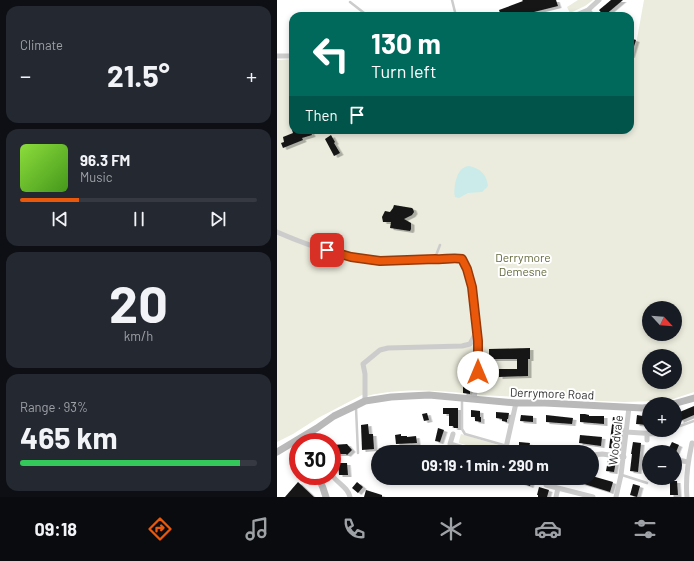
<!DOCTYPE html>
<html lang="en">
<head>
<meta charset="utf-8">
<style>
  body { margin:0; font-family:Barlow,sans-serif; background:#242831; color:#f1f3f6; height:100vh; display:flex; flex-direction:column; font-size:15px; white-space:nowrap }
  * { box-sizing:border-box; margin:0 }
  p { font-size:13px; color:#9ea1a6 }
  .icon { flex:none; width:22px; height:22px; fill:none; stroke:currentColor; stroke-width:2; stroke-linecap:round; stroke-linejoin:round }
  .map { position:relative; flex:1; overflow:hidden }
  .sheet { display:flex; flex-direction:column; gap:6px; padding:6px; background:#0d0f14; width:277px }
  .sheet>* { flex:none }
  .hud { position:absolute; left:12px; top:12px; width:345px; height:122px; border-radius:12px; box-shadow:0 2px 6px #0003; background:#00695c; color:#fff; overflow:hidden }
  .needle { width:26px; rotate:116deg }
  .controls { position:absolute; left:365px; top:301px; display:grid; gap:8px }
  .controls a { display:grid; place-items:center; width:40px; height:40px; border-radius:50%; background:#171b24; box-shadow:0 2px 6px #0003; font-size:20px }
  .speed { position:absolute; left:12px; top:433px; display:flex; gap:8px; font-size:20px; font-weight:700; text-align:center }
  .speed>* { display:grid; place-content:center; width:52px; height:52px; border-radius:50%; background:#171b24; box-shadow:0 2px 6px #0003; line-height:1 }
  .speed .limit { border:6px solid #d22; background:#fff; color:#111 }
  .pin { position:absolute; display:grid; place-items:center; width:34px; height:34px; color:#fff; margin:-17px; border-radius:8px; box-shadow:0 2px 6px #0006 }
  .me { position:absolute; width:44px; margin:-22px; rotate:0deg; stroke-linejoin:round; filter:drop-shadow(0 0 3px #0008) }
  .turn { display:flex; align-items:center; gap:14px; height:84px; padding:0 16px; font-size:18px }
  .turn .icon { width:52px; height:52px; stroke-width:2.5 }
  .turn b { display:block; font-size:28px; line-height:34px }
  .then { display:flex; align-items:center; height:38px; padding:0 16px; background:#0003; gap:8px; font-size:15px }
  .big { font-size:30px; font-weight:700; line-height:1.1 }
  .sheet .widget { flex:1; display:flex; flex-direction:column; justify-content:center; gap:6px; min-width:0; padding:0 14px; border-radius:12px; background:#242831 }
  .sheet .dial { align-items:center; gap:0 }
  .dial b { font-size:52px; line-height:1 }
  .song { display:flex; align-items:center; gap:12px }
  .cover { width:48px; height:48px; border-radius:6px; background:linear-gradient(135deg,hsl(90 70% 55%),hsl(100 70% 35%)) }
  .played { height:4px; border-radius:2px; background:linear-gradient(90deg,#ea580c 25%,#363941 25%) }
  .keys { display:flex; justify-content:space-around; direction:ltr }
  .heat { display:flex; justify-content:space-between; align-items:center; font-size:22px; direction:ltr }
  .charge { height:6px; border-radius:3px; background:linear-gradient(90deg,#34c759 93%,#363941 0) }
  .trip { position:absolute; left:94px; top:445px; width:228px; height:40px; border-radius:20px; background:#171b24; box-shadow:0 2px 6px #0003; font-weight:700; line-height:40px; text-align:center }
  .tab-bar { display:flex; height:64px; justify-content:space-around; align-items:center; background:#090b0e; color:#9ea1a6 }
  .tab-bar .icon { width:28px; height:28px }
  .tab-bar .current { color:#ea580c }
  .tab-bar b { font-size:18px; color:#f1f3f6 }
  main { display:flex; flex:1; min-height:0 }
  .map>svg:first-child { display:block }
</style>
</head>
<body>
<main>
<section class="sheet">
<div class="widget"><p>Climate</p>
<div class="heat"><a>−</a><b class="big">21.5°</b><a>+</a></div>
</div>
<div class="widget">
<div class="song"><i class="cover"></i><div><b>96.3 FM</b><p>Music</p></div></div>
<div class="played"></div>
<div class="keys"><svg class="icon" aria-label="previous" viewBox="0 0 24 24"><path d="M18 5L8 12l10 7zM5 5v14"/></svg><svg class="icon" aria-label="pause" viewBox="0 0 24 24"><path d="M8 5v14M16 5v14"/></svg><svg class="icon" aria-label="next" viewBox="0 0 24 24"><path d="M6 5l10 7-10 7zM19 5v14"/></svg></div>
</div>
<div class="widget dial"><b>20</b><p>km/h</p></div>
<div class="widget"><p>Range · 93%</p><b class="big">465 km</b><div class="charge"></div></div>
</section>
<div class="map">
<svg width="417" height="497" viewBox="0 0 417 497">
  <defs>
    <filter id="shadow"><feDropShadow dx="3.5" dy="2" stdDeviation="0" flood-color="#0004"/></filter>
  </defs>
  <rect width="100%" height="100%" fill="#fff"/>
  <path fill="#ebecdd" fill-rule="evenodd" d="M 301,0 L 316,0 L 308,6 L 293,13 L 290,7 Z
    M 367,0 L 417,0 L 417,392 L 396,399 L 379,401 L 347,402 L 325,401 L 202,395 C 199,393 196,392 193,394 C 160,390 122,388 90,396 L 89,394 L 85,395 L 41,418 L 16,434 L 0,442 L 0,60 L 16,59 L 16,130 L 353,130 L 353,60 L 356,61 ZM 372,308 L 398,308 L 398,334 L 372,334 ZM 372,356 L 398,356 L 398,382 L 372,382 Z
    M 184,434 L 225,446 L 222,452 L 213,452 L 182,443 L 182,441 Z"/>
  <path fill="#caebe9" d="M 192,166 C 203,168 210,175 211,186 L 205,192 L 191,193 L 182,198 L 178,197 C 176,189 179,173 186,168 C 188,167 190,166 192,166 Z"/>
  <path fill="#161616" filter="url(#shadow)" d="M 245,0 L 279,0 L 281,6 L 249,14 L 248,12 L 238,16 L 224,16 L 222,10 L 246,1 Z
    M 334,0 L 346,0 L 327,16 L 322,10 Z
    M 353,38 L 359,40 L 354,56 L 353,56 Z
    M 15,130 L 33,130 L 35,135 L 25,138 L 26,140 L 6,148 L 4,143 L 7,142 L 6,137 L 16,133 Z
    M 54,135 L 58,142 L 57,143 L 63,153 L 57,156 L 48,139 Z
    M 117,205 L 135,208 L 136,209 L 137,212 L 135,215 L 127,219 L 134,223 L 134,229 L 133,231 L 113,228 L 114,222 L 106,222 L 105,217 L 108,211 L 113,212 L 116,208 Z
    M 253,348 L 253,359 L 251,359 L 251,376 L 222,377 L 222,369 L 240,369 L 240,359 L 212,359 L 212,349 Z
    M 206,373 L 211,373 L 211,376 L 212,376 L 212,381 L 205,381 L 205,376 L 206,376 Z
    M 186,384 L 192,385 L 191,389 L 193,389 L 193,394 L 186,393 Z
    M 417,406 L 417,415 L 403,421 L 403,419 L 398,420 L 398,414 Z
    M 166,408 L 181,408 L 181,428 L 177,428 L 176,426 L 172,426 L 172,414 L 166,414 Z
    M 194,410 L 203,411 L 203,417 L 204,417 L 204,422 L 198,421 L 198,417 L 194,417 Z
    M 219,412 L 232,413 L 231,419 L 230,419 L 230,422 L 225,421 L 225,419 L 219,418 Z
    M 150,413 L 152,420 L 147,421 L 145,414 Z
    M 303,414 L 308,414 L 312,415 L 312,416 L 327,416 L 327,424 L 303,422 Z
    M 244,415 L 256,416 L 256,422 L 243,421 Z
    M 269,415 L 296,418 L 295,424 L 269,422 Z
    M 360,415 L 371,417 L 370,425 L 359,424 Z
    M 336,417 L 342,418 L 341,426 L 344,426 L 341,449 L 332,448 Z
    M 91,424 L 92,434 L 96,434 L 97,449 L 85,450 L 84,425 Z
    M 161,428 L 167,430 L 163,442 L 158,441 Z
    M 124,434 L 124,436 L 130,436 L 130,437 L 139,436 L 140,443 L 119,444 L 118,435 Z
    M 303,435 L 325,437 L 324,446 L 302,443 Z
    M 242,442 L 253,443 L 252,448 L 242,447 Z
    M 356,442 L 364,443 L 361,472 L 353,471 L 355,454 L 354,454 Z
    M 395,442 L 402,445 L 399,452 L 390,452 Z
    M 70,444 L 75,450 L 70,455 L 69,454 L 55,454 L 55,445 Z
    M 331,460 L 339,461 L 337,472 L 329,471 Z
    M 61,463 L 70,463 L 71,475 L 62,475 Z
    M 315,476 L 336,482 L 333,492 L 291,479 L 291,478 L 315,478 Z
    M 232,478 L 251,478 L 255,479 L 253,486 L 232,479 Z
    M 393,481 L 400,481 L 401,495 L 393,495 Z
    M 21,482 L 37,497 L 8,497 Z
    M 80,482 L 86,487 L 81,493 L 75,488 Z
    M 356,484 L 363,486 L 360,497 L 353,495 Z
    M 262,487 L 272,490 L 270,497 L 261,497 L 261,495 L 260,495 Z
    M 89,490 L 105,495 L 105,497 L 87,497 Z"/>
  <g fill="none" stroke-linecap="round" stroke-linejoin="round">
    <path stroke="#ccc" stroke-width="2.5" d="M 175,0 L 179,16
      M 73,2 L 91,16
      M 160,15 L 178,13
      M 158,258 L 163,245
      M 185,399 L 185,429 L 188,434 L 230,446 L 249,452
      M 79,408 L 81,453
      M 398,424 L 399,425 L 403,426 L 417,421
      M 345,475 L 370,483"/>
    <path stroke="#ccc" stroke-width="5" d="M 311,10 L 316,16
      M 297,16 L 311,10 L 322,0
      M 353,33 L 354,33
      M 0,56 L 16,56
      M 0,232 C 32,246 67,258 102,261 C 112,262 123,260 133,260 C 149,259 165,259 182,258 L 185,259 L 190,269 L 195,287 L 201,341 L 201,372 L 197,399
      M 88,401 L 88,374 L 86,364 L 103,350 L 111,348 L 185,346 L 193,344 L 200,331
      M 349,432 L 380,434
      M 176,434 L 173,444 L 200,452
      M 370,440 L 370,433
      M 228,452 L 239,403
      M 315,455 L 325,454 L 347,457
      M 318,455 L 319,466
      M 401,460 L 411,462
      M 55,462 L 58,460
      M 55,475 C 60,483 71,487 73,497
      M 269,485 L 316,497
      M 279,497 L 281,488
      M 339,497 L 344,475 L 352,407
      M 410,497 C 408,478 411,461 415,443"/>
    <path stroke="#b9b9b9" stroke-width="7" d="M 396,404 L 417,398
      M 0,452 L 40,428 L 57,416 L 78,406 L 88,401 L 114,397 L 132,396 L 152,395 L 239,403 L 268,403 L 366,408 L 372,407
      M 41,476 L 46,488 L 49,497"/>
  </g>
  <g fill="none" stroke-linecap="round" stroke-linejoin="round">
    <g stroke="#983908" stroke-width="10">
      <path id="route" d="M 50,250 L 74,257 L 103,261 L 158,259 C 167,260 176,257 185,259 L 190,269 L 195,287 L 201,341 L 201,372"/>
    </g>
    <use href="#route" stroke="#ea580c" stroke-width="7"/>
  </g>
  <g text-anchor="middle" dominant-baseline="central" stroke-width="4" stroke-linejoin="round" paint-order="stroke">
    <g font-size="12" fill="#656a3e" stroke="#fff">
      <text x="246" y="257">Derrymore<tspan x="246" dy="14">Demesne</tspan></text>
    </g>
    <g font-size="12" fill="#2f2f2f" stroke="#fff">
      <text transform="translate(275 393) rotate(2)">Derrymore Road</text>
      <text transform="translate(338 440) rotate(-83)">Woodvale</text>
    </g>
  </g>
</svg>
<div class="controls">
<a><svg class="needle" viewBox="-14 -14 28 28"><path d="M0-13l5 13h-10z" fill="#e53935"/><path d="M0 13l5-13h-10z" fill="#9ea1a6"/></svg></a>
<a><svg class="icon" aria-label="layers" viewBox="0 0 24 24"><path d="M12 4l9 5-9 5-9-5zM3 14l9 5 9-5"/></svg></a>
<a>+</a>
<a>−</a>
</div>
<div class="speed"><div class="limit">30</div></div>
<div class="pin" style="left:50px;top:250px;background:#d93025"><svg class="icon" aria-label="arrive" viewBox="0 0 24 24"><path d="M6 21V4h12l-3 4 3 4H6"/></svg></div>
<svg class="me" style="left:201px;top:372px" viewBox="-20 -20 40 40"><circle r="19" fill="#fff"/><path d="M0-13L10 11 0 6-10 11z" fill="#ea580c"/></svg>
<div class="trip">09:19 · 1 min · 290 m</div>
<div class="hud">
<div class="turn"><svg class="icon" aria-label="left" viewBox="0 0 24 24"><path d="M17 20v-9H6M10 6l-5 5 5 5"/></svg><div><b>130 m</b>Turn left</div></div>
<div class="then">Then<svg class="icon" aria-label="arrive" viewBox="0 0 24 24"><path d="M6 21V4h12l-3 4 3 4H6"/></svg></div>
</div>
</div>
</main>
<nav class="tab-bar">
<b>09:18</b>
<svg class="icon current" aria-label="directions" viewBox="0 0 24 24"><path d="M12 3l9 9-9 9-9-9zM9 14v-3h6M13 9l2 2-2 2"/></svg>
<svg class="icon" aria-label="music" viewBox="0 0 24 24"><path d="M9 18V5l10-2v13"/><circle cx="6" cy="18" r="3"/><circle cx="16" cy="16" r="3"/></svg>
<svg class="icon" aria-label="phone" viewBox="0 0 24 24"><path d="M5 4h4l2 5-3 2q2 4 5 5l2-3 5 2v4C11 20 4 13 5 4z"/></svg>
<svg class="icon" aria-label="climate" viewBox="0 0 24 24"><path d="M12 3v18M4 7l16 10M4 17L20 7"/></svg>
<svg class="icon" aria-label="car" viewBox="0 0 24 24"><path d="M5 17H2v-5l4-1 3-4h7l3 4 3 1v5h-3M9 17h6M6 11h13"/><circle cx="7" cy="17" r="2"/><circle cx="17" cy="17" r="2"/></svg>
<svg class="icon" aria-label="filters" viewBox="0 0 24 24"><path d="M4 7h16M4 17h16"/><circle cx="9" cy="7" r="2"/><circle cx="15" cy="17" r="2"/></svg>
</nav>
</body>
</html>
